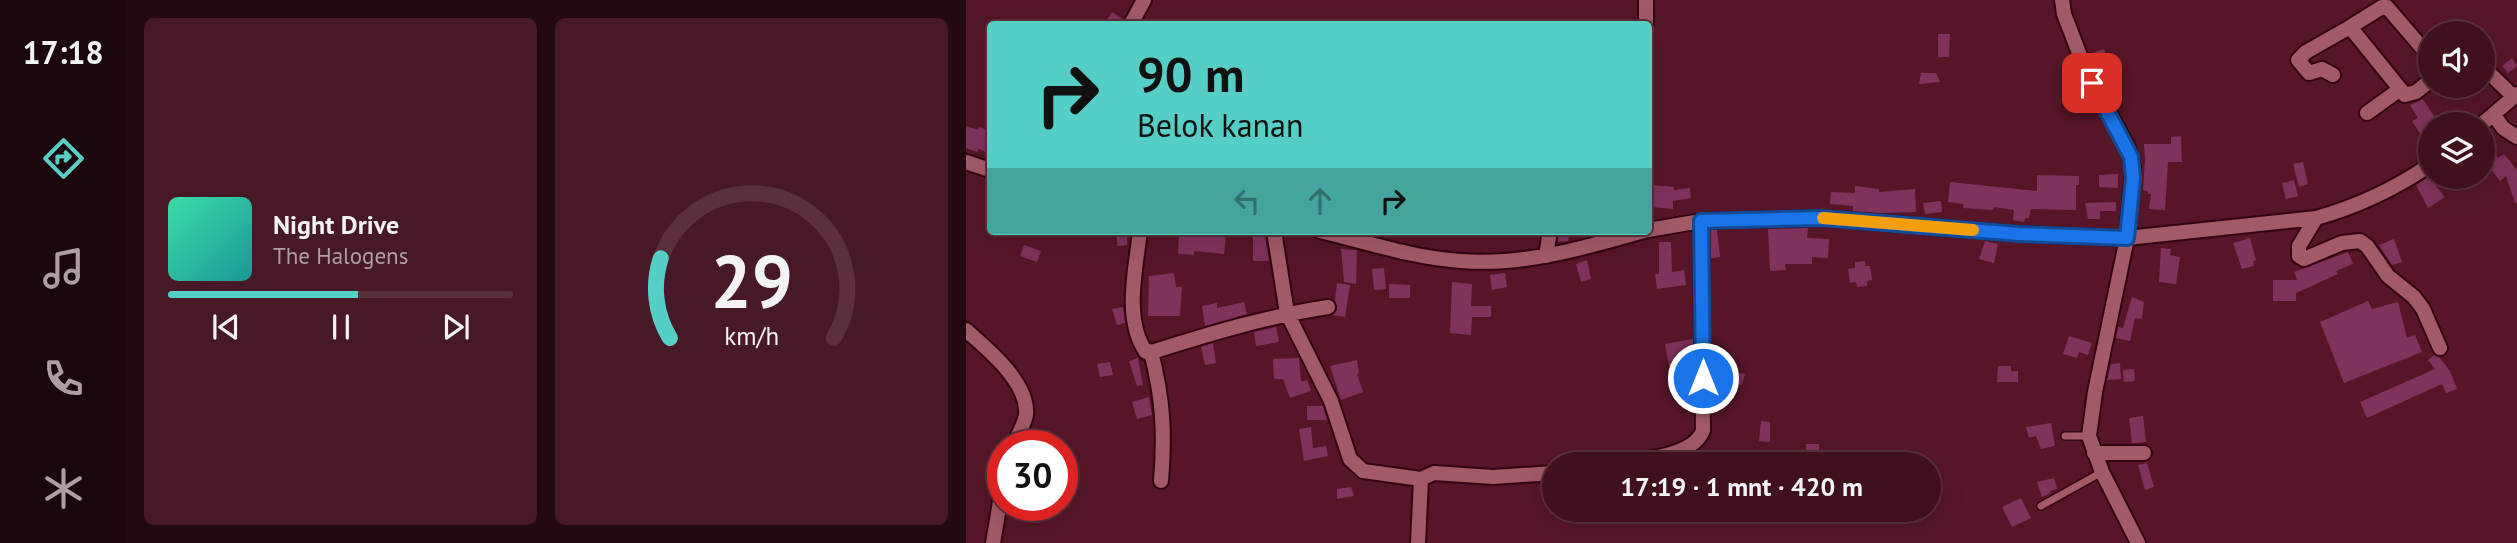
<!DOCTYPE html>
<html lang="id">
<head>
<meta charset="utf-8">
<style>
  body { margin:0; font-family:"PT Sans",sans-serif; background:#471926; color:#f1f3f6; height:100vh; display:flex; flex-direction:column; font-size:26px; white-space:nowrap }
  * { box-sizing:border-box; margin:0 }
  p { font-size:23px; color:#ae9da4 }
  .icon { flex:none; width:38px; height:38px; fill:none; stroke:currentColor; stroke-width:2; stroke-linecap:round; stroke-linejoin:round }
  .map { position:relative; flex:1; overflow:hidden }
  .drawer { display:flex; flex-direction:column; gap:18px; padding:18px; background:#230910; width:840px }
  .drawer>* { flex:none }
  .hud { position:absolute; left:21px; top:21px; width:665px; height:214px; border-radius:7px; box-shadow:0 7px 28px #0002,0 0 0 2px #59303b; background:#55cec6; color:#111; overflow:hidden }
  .tools { position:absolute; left:1452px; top:21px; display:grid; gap:14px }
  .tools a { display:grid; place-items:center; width:77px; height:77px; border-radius:50%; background:#40101d; box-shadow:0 7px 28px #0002,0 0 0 2px #59303b; font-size:35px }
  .speed { position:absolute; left:21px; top:430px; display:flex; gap:14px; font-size:35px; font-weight:700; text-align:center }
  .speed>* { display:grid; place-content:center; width:91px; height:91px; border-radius:50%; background:#40101d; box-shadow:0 7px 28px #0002,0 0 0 2px #59303b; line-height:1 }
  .speed .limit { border:10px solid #d22; background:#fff; color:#111 }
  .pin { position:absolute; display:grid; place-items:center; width:60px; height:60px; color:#fff; margin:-30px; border-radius:14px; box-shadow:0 4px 10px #0006 }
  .me { position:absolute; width:77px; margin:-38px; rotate:0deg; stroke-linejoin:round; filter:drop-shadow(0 0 5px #0008) }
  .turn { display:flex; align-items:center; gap:24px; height:147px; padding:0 35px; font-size:32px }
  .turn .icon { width:91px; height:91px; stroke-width:2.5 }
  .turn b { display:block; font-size:49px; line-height:60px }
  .lanes { display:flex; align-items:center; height:66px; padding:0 35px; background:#0003; justify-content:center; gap:35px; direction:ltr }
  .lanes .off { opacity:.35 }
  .drawer .tile { flex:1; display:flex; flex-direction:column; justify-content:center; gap:10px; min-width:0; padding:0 24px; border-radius:10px; background:#471926 }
  .drawer .dial { align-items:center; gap:0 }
  .dial svg { height:182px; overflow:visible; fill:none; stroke:#59303b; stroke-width:7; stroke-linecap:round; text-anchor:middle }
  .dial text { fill:#f1f3f6; stroke:none }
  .song { display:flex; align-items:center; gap:21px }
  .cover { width:84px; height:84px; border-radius:10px; background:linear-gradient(135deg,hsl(160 70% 55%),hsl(180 70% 35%)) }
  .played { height:7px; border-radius:4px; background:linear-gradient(90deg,#55cec6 55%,#59303b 55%) }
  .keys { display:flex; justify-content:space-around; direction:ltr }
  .drawer .tiles { flex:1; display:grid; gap:18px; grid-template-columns:repeat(2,1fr) }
  .trip { position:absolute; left:576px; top:452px; width:399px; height:70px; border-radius:35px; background:#40101d; box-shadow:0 7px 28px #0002,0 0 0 2px #59303b; font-weight:600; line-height:70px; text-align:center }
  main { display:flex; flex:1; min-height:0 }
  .tabs { display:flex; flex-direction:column; width:126px; justify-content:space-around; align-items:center; background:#1a060c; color:#ae9da4 }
  .tabs .icon { width:49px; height:49px }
  .tabs .active { color:#55cec6 }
  .tabs b { font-size:32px; color:#f1f3f6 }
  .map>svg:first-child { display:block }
</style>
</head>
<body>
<main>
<nav class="tabs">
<b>17:18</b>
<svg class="icon active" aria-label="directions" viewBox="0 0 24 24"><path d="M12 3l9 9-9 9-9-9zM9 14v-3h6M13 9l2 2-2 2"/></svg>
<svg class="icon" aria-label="music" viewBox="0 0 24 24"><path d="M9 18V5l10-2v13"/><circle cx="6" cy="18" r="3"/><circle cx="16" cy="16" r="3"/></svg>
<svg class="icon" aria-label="phone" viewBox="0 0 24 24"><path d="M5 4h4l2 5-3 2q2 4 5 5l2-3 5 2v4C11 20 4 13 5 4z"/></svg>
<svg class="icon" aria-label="climate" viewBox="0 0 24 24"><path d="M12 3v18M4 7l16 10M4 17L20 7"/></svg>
</nav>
<section class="drawer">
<div class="tiles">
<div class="tile">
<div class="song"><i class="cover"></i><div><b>Night Drive</b><p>The Halogens</p></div></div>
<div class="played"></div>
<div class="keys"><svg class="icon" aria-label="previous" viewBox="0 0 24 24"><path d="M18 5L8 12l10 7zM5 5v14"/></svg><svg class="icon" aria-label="pause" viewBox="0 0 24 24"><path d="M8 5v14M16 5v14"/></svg><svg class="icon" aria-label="next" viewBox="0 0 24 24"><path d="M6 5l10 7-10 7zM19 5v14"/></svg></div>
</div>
<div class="tile dial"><svg viewBox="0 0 100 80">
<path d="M14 69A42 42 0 1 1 86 69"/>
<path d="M14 69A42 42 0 0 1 10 34" stroke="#55cec6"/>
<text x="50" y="56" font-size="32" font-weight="700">29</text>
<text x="50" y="72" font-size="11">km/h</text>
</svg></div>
</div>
</section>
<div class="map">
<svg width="1551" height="543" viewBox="0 0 1551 543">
  <rect width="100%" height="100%" fill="#561627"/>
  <path fill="#7f325c" d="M 146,12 L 157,19 L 155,24 L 138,24 Z
    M 972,34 L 984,34 L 983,57 L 972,57 Z
    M 1138,49 L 1145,68 L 1132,72 L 1124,54 Z
    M 1546,58 L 1551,66 L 1542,73 L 1536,66 Z
    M 955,73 L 970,73 L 974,82 L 953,84 Z
    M 1457,99 L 1473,124 L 1465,124 L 1465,129 L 1455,135 L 1446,121 L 1452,118 L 1444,105 Z
    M 0,126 L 12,130 L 13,127 L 24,131 L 24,154 L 13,149 L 11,152 L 0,148 Z
    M 1517,135 L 1532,158 L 1538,154 L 1551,170 L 1551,203 L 1549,203 L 1540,176 L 1534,181 L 1517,160 Z
    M 1215,136 L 1216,162 L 1202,162 L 1199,210 L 1183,209 L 1185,194 L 1182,194 L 1182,191 L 1177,190 L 1179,159 L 1178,144 L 1205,144 L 1205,137 Z
    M 1337,162 L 1342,184 L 1333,187 L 1327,164 Z
    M 1152,174 L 1152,188 L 1133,187 L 1133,175 Z
    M 1071,175 L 1113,176 L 1113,185 L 1110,185 L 1110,210 L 1065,209 L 1063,218 L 1059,218 L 1058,222 L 1047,220 L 1048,210 L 1028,207 L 1027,210 L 997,208 L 997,204 L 982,202 L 984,182 L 1071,191 Z
    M 1463,177 L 1479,197 L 1462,208 L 1450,185 Z
    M 1328,180 L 1332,196 L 1320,199 L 1316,183 Z
    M 686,185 L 708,187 L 708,190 L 724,188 L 725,198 L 707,201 L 707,209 L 684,207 Z
    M 889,186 L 913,189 L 913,192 L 949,189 L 950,212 L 914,213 L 887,211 L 887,206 L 864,204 L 865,192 L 889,193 Z
    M 975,201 L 976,212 L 959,214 L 957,203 Z
    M 1150,202 L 1150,211 L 1134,211 L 1134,219 L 1122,219 L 1119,203 Z
    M 842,228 L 841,238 L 863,239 L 862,258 L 846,257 L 846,264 L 819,264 L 820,270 L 804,271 L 802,229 Z
    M 745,230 L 751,230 L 754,257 L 745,258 Z
    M 151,231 L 161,231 L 161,245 L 151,246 Z
    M 213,231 L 248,231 L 248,234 L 260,235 L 258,254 L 228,251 L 228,255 L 212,254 Z
    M 287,231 L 298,232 L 303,261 L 287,261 Z
    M 593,231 L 604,231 L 602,241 L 592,242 Z
    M 1284,238 L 1290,260 L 1287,261 L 1288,266 L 1276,269 L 1267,243 Z
    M 1428,239 L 1436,262 L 1426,265 L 1413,245 Z
    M 1019,241 L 1032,244 L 1028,263 L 1013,259 Z
    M 693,242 L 705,242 L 706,272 L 718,270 L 720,285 L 691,289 L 689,274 L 693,274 Z
    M 58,245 L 75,251 L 71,262 L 54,256 Z
    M 1195,248 L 1205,249 L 1204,255 L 1214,257 L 1210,284 L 1193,282 Z
    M 375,249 L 391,250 L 390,284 L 378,282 Z
    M 1382,252 L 1387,264 L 1370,271 L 1372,274 L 1330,293 L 1330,301 L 1307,301 L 1307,280 L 1331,280 L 1328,272 Z
    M 621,260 L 625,279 L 615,282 L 610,264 Z
    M 899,261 L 899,266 L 904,266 L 906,280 L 901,281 L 901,286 L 891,287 L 890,282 L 884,283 L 882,269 L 889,268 L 889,262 Z
    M 418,268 L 420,289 L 408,290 L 406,269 Z
    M 208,273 L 210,287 L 216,287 L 214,316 L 182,316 L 183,276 Z
    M 539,273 L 541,287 L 526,290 L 524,275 Z
    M 486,282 L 506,284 L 505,306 L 525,306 L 525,317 L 506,317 L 505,335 L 484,333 Z
    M 371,283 L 384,285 L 379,317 L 367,315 L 371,310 L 369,300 Z
    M 423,284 L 444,285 L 444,298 L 423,298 Z
    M 1166,297 L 1178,302 L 1176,319 L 1169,318 L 1164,341 L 1150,338 L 1152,327 L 1157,328 Z
    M 1402,301 L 1406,309 L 1432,302 L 1441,338 L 1449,335 L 1456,352 L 1378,383 L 1354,322 Z
    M 278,302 L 281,314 L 239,326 L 236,306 L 251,303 L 251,308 Z
    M 157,307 L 159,323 L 151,325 L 146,309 Z
    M 310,327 L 313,342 L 290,346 L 288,332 Z
    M 1103,336 L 1126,343 L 1122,355 L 1113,352 L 1111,358 L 1097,354 Z
    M 727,339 L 727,352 L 725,353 L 727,373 L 705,376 L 699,344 Z
    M 247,343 L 250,363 L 239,365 L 235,347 Z
    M 1468,355 L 1473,357 L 1484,371 L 1491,389 L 1480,393 L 1476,384 L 1401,418 L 1394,402 L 1469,369 L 1462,360 Z
    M 172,358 L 177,385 L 171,386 L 163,361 Z
    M 333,358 L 335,382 L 341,380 L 345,391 L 324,398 L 317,379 L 308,379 L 307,359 Z
    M 391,360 L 393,373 L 391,374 L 397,392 L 375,400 L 364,366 Z
    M 144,362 L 147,375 L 134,377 L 131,364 Z
    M 1154,363 L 1155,379 L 1141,380 L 1145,364 Z
    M 1032,366 L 1045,366 L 1045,371 L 1052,371 L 1052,382 L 1031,382 Z
    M 1168,369 L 1169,381 L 1158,382 L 1157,370 Z
    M 746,370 L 769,375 L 769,372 L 779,374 L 776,385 L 765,383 L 764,389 L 746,385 Z
    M 183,397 L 186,415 L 171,419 L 166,402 Z
    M 341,406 L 357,406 L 361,420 L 341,420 Z
    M 1177,416 L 1180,442 L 1166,443 L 1163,418 Z
    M 795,421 L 804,422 L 804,442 L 793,441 Z
    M 1085,423 L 1089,446 L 1075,449 L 1070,436 L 1063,438 L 1060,427 Z
    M 345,427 L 347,448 L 360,446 L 362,456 L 338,461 L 333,429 Z
    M 840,444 L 853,444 L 853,464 L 840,464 Z
    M 1181,463 L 1188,487 L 1179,490 L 1172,465 Z
    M 1088,478 L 1091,489 L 1084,491 L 1085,493 L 1076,497 L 1071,482 Z
    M 385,487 L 388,496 L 371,499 L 371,489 Z
    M 1055,498 L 1065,518 L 1046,527 L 1036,507 Z"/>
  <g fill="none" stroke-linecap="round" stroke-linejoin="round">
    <g stroke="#330411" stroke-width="10">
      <path id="service" d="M 1099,436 L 1122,436
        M 1075,506 L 1136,472"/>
    </g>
    <g stroke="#330411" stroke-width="18">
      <path id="minor" d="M 1096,0 L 1098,14 L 1118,66 L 1162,147 L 1167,167 L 1161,238 L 1129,392 L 1123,436 L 1136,472 L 1172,543
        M 165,24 L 178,0
        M 680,24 L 680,0
        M 1384,27 L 1416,7 L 1421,7 L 1457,49
        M 1517,67 L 1548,97
        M 1367,75 L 1356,69 L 1343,73 L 1332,60 L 1340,52 L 1384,27 L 1439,95 L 1450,92 L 1465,80
        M 1401,113 L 1433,90
        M 1528,115 L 1537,128 L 1551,137
        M 1516,124 L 1551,94
        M 0,162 L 24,170
        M 1350,218 L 1333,246 L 1333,256 L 1338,259 L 1376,243 L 1394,241 L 1401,246 L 1422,276 L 1448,297 L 1457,309 L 1474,348
        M 682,230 L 735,221 L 855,218 L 1053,234 L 1161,238 L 1350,218 C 1393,206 1429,189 1465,164
        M 174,231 C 170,268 157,319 180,352 L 189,351 C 246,333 303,316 362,307
        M 308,231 L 321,313 L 365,401 L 384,459 L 397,471 L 455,479 L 468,473 L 527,477 L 588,473
        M 354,231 C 400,242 448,258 495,261 C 558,266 618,248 678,231
        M 580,256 L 584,231
        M 0,330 C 21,349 63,382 60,415 C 58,425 51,437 47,446
        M 185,352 C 197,398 199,434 195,481
        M 1128,453 L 1178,453
        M 651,464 C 675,460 729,456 737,430 L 735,221
        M 27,543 L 37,484
        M 452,543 L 455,479"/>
    </g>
    <use href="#service" stroke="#a25a67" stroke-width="7"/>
    <use href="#minor" stroke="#a25a67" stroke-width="14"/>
  </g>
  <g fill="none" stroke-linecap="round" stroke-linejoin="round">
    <g stroke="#114b97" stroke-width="18">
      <path id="route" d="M 737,378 L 735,221 L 855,218 L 1053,234 L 1161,238 L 1167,178 L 1165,157 L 1126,83"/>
    </g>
    <use href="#route" stroke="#1a73e8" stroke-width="12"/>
    <path stroke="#f59e0b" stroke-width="12" d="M 857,218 L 1007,230"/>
  </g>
</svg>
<div class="tools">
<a><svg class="icon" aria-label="sound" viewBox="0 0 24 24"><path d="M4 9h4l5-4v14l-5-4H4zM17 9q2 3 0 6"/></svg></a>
<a><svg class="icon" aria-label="layers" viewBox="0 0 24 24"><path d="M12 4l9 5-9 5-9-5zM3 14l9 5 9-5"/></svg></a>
</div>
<div class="speed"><div class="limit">30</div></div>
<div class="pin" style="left:1126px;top:83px;background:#d93025"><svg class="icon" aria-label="arrive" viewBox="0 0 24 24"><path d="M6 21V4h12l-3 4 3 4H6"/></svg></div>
<svg class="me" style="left:737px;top:378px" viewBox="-20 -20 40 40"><circle r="17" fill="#1a73e8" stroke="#fff" stroke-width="3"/><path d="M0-11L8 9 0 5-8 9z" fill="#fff"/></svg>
<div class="trip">17:19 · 1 mnt · 420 m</div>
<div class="hud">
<div class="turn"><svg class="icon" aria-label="right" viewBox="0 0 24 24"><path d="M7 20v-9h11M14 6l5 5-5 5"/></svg><div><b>90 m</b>Belok kanan</div></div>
<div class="lanes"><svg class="icon off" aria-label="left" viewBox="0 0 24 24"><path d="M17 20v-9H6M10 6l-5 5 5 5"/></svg><svg class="icon off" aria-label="ahead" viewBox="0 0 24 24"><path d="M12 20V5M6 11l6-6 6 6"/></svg><svg class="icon" aria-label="right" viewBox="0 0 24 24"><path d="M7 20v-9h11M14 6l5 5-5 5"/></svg></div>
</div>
</div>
</main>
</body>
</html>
